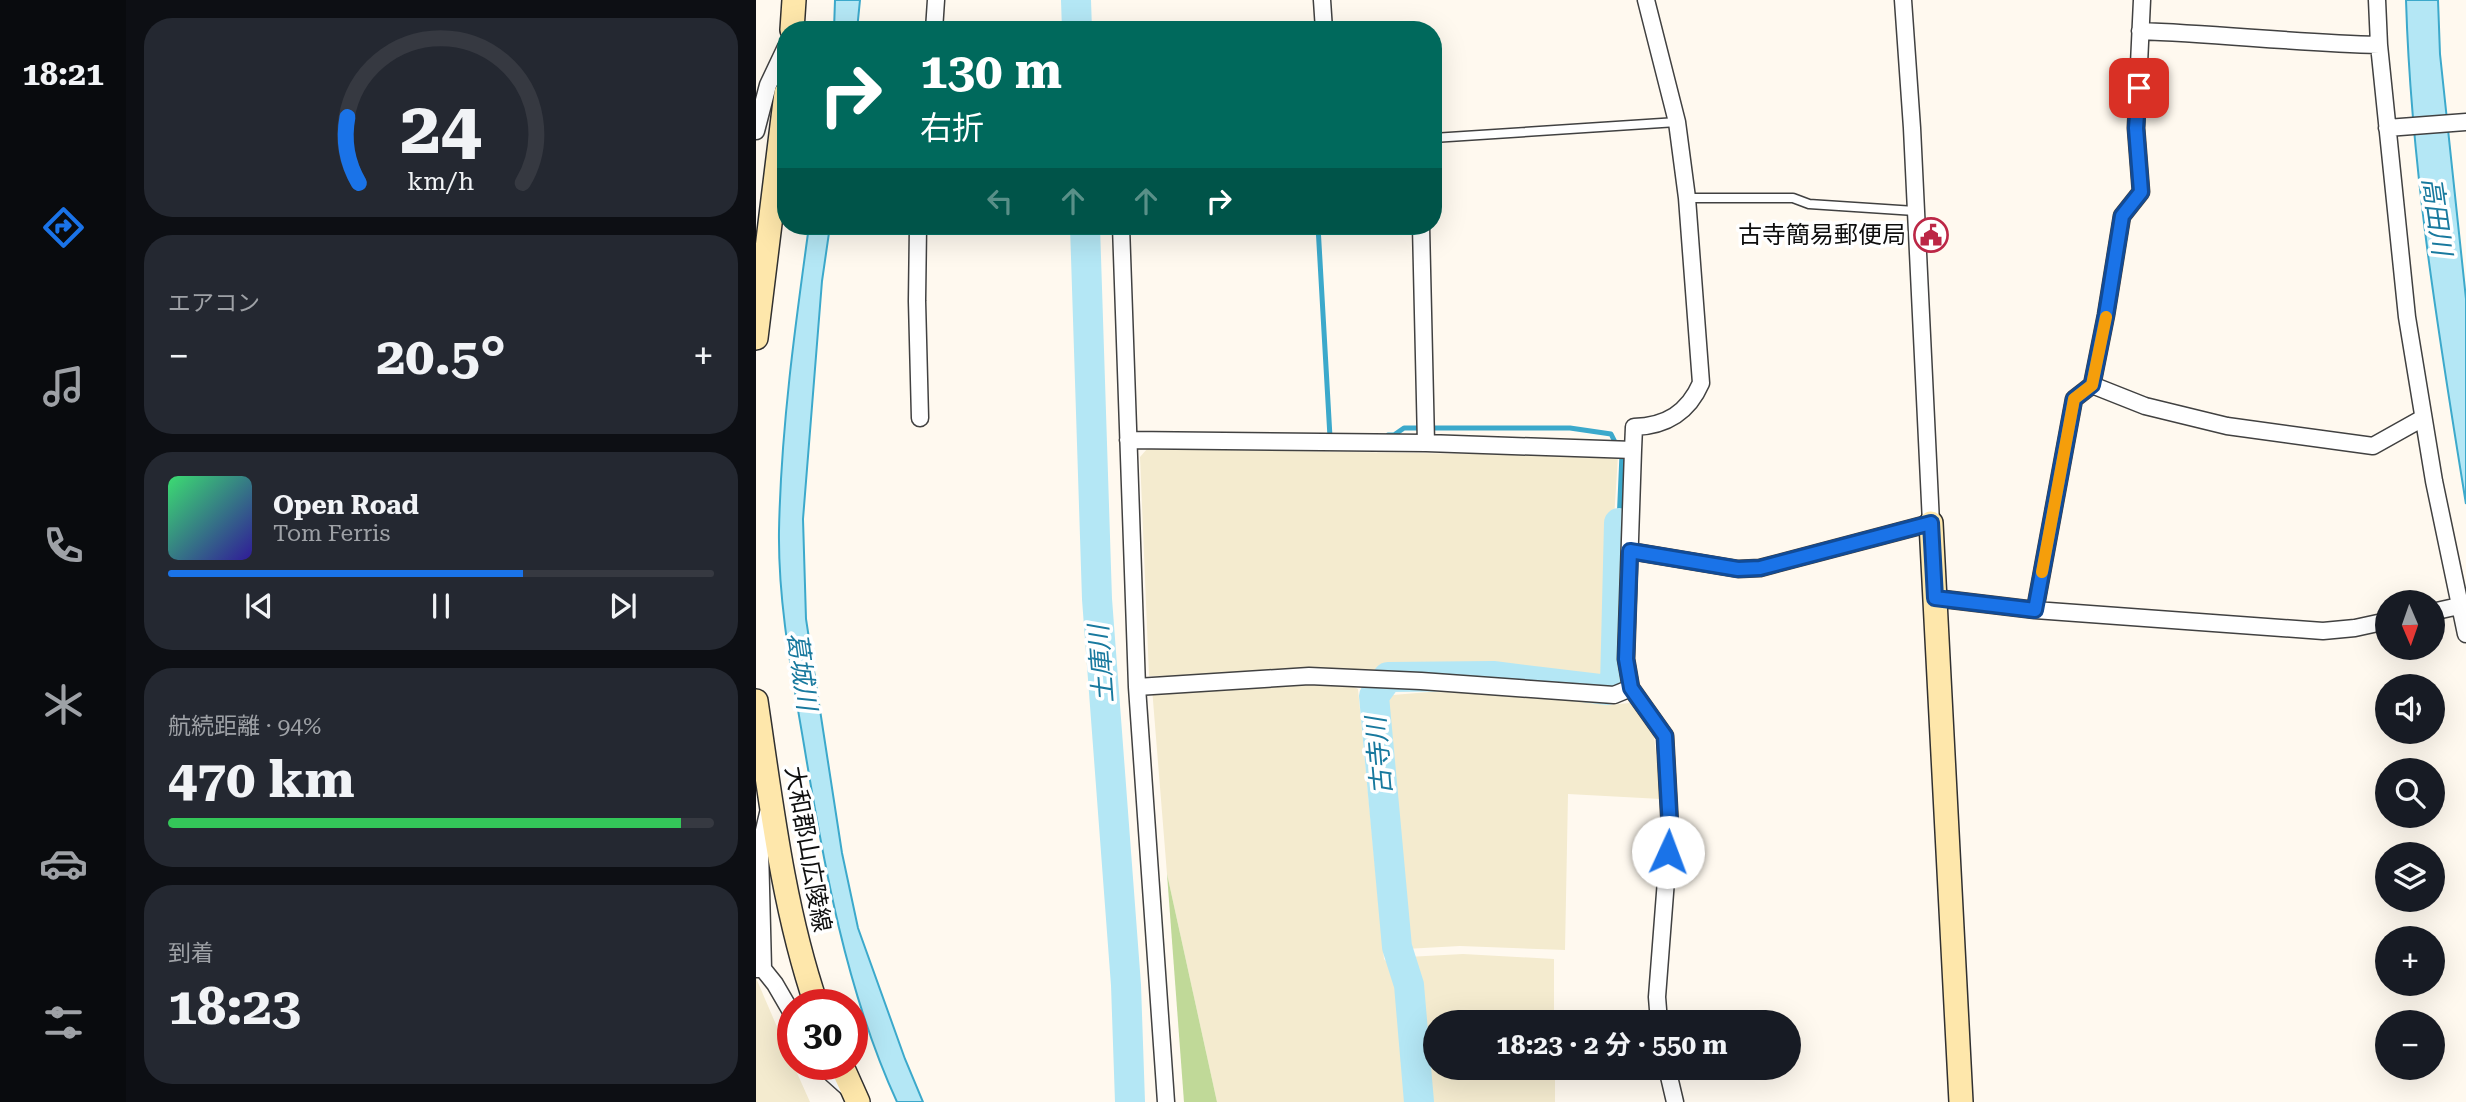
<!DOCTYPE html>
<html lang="ja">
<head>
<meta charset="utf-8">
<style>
  body { margin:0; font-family:"Roboto Serif","Noto Sans JP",serif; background:#242831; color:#f1f3f6; height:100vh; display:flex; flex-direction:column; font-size:26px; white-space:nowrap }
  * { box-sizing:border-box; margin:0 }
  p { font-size:23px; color:#9ea1a6 }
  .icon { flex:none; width:38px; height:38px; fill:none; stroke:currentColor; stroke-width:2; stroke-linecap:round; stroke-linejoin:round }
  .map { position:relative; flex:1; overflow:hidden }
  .drawer { display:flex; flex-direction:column; gap:18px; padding:18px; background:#0d0f14; width:630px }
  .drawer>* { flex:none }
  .top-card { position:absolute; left:21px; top:21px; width:665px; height:214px; border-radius:28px; box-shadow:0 7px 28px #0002; background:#00695c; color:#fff; overflow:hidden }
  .needle { width:46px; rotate:178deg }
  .controls { position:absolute; left:1619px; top:590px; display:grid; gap:14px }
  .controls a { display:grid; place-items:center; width:70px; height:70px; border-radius:50%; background:#171b24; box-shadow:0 7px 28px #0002; font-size:35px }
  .speed { position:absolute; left:21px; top:989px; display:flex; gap:14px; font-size:35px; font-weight:700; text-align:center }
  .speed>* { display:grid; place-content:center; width:91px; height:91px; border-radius:50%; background:#171b24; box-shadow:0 7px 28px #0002; line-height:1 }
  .speed .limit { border:10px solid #d22; background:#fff; color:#111 }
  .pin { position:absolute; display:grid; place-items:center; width:60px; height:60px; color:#fff; margin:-30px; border-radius:14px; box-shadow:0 4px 10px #0006 }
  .me { position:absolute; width:77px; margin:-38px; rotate:2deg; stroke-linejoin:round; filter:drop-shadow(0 0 5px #0008) }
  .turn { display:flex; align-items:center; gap:24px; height:147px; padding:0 28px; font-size:32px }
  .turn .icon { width:91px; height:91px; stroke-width:2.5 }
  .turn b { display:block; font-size:49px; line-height:60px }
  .lanes { display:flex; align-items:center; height:66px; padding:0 28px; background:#0003; justify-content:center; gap:35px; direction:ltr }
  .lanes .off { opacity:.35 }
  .big { font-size:52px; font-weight:700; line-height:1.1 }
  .drawer .widget { flex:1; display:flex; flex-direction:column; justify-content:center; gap:10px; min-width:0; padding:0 24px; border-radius:28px; background:#242831 }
  .drawer .dial { align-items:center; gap:0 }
  .dial svg { height:182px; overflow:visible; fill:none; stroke:#363941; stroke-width:7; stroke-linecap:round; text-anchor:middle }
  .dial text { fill:#f1f3f6; stroke:none }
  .song { display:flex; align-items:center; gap:21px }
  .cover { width:84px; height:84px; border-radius:10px; background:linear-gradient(135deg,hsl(140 70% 55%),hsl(250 70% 35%)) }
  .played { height:7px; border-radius:4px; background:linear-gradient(90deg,#1a73e8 65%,#363941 65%) }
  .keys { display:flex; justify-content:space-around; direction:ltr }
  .heat { display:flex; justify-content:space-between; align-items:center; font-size:38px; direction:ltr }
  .charge { height:10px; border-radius:5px; background:linear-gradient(90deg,#34c759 94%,#363941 0) }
  .trip { position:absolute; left:667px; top:1010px; width:378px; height:70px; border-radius:35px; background:#171b24; box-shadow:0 7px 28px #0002; font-weight:700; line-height:70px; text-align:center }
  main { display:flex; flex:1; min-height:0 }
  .tab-bar { display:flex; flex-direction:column; width:126px; justify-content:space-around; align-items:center; background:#090b0e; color:#9ea1a6 }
  .tab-bar .icon { width:49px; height:49px }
  .tab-bar .selected { color:#1a73e8 }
  .tab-bar b { font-size:32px; color:#f1f3f6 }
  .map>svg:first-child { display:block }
</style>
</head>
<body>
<main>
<nav class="tab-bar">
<b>18:21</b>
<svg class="icon selected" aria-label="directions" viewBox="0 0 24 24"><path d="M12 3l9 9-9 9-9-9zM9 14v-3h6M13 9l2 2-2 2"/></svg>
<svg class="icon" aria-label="music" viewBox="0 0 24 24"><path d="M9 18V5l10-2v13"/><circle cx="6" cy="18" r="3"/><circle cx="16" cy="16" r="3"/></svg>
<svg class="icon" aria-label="phone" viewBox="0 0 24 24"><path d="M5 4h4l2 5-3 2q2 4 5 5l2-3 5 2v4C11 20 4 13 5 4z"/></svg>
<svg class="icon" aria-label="climate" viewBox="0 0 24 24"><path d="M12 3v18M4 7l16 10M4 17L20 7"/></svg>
<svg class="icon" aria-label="car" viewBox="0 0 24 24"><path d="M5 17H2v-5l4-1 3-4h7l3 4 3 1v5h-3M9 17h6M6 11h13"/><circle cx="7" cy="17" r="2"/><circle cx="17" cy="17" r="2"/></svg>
<svg class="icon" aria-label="filters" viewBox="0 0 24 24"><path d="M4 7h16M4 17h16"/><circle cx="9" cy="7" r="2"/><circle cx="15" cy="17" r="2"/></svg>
</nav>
<section class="drawer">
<div class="widget dial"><svg viewBox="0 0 100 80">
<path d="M14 69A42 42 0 1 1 86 69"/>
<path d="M14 69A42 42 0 0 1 9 40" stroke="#1a73e8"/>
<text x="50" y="56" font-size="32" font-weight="700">24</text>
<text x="50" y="72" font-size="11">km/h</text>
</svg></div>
<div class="widget"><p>エアコン</p>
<div class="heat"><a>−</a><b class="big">20.5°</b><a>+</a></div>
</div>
<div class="widget">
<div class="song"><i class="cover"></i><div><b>Open Road</b><p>Tom Ferris</p></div></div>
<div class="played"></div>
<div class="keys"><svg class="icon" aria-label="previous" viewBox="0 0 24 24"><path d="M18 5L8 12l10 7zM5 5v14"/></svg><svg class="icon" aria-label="pause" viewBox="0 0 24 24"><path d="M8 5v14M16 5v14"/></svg><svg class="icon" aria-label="next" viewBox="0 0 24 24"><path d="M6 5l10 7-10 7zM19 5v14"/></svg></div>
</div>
<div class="widget"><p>航続距離 · 94%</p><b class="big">470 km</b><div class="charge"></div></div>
<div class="widget"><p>到着</p><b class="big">18:23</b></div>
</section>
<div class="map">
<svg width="1710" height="1102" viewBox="0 0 1710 1102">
  <rect width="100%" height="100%" fill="#fff9ef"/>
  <path fill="#f4ebcf" d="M 391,449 L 862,456 L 856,551 L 853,686 L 716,665 L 631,674 L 393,676 L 384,457 Z
    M 589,682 L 602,689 L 628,959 L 638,970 L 644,991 L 649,1102 L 461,1102 L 411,874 L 396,688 Z
    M 673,692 L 757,693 L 852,705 L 874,703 L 886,714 L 898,736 L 905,799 L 812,794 L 809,950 L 704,946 L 649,949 L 625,696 Z
    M 707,954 L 798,959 L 798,1022 L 679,1022 L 679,1068 L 799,1068 L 799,1102 L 669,1102 L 662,996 L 651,957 Z
    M 0,978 L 37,1064 L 54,1102 L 0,1102 Z"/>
  <path fill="#c0d998" d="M 411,874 L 461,1102 L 428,1102 Z"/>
  <path fill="#b4e7f5" stroke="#3ca9cb" stroke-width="2" d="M 79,0 L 104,0 L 101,30 L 78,30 Z
    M 1650,0 L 1682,0 L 1684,54 L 1710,299 L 1710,504 C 1683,337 1655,169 1650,0 Z
    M 53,226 L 74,226 L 66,281 L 47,519 L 50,619 L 86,853 L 102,928 L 149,1059 L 167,1102 L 141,1102 C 90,991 68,866 48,745 C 36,674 22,603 23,531 C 25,428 39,327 53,226 Z"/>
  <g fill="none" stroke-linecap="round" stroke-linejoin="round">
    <path stroke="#3ca9cb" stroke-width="5" d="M 562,226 L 574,437 L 576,437
      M 632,435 L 638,435 L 648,428 L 814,428 L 855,434 L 861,446
      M 863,523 L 866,454"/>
    <path stroke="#b4e7f5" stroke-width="30" d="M 320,0 L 321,30
      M 329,226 L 341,599 L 370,985 L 374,1102
      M 663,1102 L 653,985 L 641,947 L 618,696 L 632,677 L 737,676 L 852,690 L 859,685 L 863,523"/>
    <g stroke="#414141" stroke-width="11">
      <path id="lane" d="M 677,138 L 921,122
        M 931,198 L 1037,198 L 1053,204 L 1159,211"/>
    </g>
    <g stroke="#414141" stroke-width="19">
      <path id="street" d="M 566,0 L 568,30
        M 890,0 L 921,122 L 931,198 L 945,383 C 932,413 910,426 878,427 L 877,450 L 870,659 L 875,688 L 909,736 L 914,828 L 901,997 L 903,1022
        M 1621,0 L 1623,45 L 1651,317 L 1678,481 L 1710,634
        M 178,30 L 180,0
        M 1384,31 C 1464,34 1543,43 1623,45
        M 1631,128 L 1710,122
        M 0,131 L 12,85 L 30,47
        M 162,226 L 161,301 L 164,418
        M 365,226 L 381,687 L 410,1102
        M 665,226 L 670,443 L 877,450
        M 1336,385 L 1389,406 L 1471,426 L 1617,446 L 1667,418
        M 372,440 L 670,443
        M 874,551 L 982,569 L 1004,568 L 1175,523 L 1156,128 L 1147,0
        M 1179,598 L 1279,610 L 1567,631 L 1599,628 L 1631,621
        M 1279,610 L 1318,399 L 1336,385 L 1350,315 L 1366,216 L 1385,192 L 1380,128 L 1386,0
        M 1676,612 L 1703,606
        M 381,687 L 553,676 L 665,681 L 858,695 L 875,688
        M 0,969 L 7,969 L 19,984 L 37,1015
        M 7,969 L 4,848 L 12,813
        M 65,1064 L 94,1090
        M 911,1068 L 919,1102"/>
    </g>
    <g stroke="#303030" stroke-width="26">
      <path id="secondary" d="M 36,30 L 38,0
        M 0,338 L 30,93
        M 1175,523 L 1205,1102
        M 0,701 C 15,802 27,907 60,1004
        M 85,1064 L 102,1102"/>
    </g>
    <use href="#lane" stroke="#fff" stroke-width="8"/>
    <use href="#street" stroke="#fff" stroke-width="16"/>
    <use href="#secondary" stroke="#fee7ab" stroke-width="23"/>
  </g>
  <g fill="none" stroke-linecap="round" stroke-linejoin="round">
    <g stroke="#114b97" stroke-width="18">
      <path id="route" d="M 912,852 L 914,828 L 909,736 L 875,688 L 870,659 L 874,551 L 982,569 L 1004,568 L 1175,523 L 1179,598 L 1279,610 L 1318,399 L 1336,385 L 1350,315 L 1366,216 L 1385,192 L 1380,128 L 1383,88"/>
    </g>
    <use href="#route" stroke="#1a73e8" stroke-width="12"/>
    <path stroke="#f59e0b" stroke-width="12" d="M 1286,572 L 1318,399 L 1336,385 L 1350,317"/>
  </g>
  <defs>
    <g id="civic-ring" transform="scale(1.75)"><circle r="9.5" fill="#fff" stroke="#bc2746" stroke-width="1.5"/><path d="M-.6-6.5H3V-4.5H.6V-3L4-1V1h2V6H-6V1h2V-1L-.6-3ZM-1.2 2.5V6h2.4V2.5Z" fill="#bc2746"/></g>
  </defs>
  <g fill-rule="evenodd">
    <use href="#civic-ring" x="1175" y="235"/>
  </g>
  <g text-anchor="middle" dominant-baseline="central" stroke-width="7" stroke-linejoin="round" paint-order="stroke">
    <g font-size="24" fill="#0e0e0e" stroke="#fff" text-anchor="end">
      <text x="1150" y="235">古寺簡易郵便局</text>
    </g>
    <g font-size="24" fill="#0e0e0e" stroke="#fff">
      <text transform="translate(52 849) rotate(80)">大和郡山広陵線</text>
    </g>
    <g font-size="26" font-style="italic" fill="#18799e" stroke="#fff">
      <text transform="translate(1681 216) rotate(82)">高田川</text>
      <text transform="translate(345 664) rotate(-94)">土庫川</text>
      <text transform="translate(46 671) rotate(82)">葛城川</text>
      <text transform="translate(623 756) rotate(-95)">古寺川</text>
    </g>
  </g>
</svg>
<div class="controls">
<a><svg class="needle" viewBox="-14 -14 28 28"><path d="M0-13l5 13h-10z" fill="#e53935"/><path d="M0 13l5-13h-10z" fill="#9ea1a6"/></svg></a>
<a><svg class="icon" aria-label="sound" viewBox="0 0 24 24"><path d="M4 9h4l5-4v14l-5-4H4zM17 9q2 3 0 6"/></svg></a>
<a><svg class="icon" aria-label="search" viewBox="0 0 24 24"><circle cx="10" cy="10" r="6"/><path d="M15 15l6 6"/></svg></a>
<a><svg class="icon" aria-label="layers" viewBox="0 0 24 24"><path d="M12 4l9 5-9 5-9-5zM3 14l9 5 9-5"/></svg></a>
<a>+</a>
<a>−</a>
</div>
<div class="speed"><div class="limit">30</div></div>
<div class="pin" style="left:1383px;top:88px;background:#d93025"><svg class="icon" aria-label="arrive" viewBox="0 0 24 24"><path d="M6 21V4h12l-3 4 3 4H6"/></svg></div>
<svg class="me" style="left:912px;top:852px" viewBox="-20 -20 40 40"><circle r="19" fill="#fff"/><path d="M0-13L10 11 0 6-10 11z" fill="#1a73e8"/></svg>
<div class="trip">18:23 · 2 分 · 550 m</div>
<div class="top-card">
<div class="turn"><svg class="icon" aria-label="right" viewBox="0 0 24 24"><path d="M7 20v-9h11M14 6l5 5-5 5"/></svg><div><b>130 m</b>右折</div></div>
<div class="lanes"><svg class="icon off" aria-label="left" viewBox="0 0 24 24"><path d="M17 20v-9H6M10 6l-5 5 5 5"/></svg><svg class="icon off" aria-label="ahead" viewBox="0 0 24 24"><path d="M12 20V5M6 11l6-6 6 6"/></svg><svg class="icon off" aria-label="ahead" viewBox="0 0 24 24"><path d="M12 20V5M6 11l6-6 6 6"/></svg><svg class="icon" aria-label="right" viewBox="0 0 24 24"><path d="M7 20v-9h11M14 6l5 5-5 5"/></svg></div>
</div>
</div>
</main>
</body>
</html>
